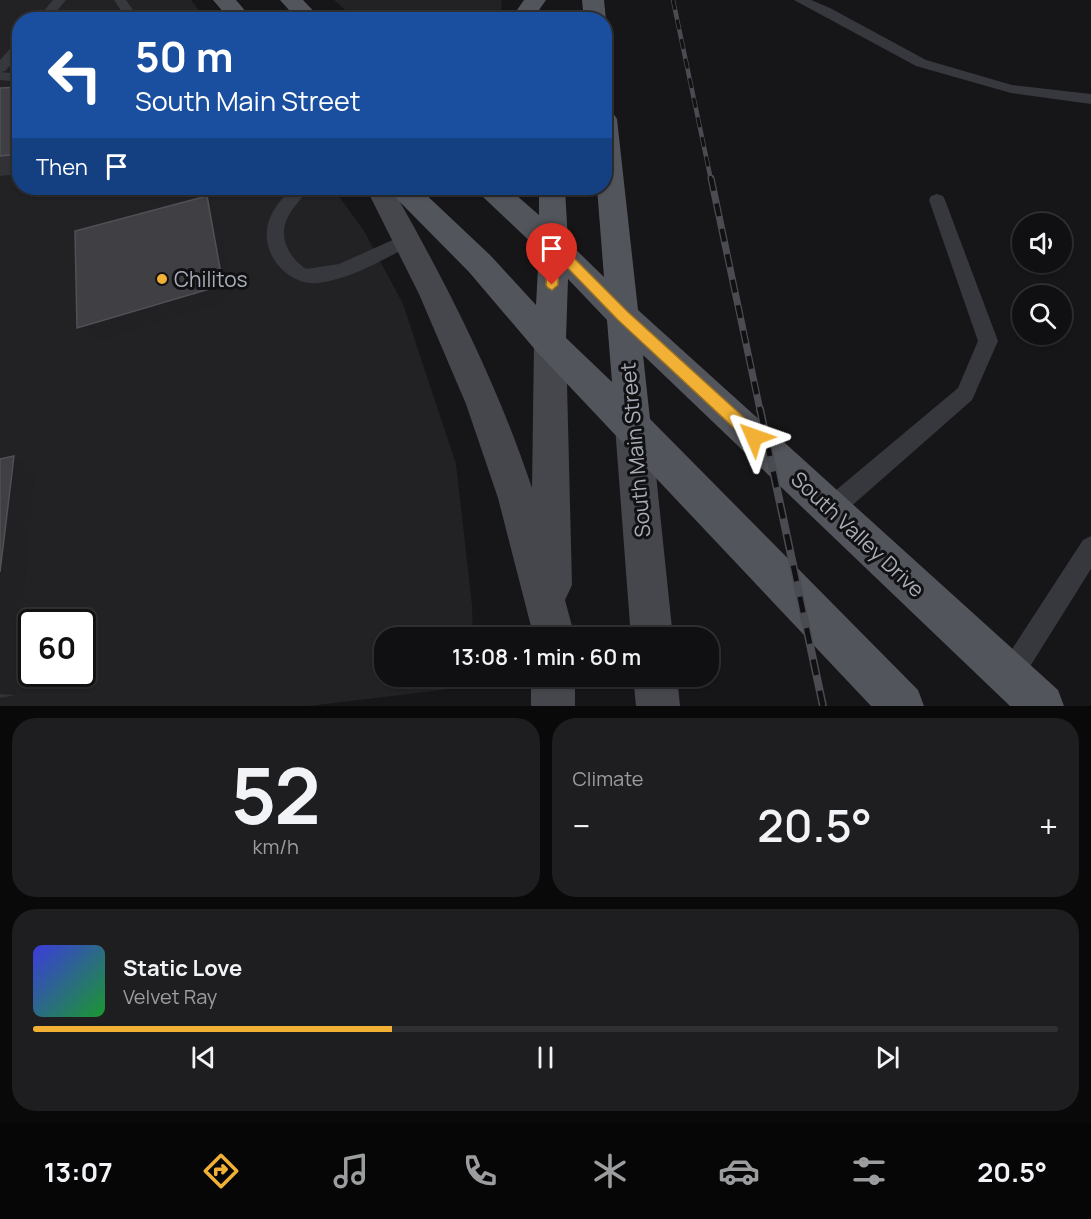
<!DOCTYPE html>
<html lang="en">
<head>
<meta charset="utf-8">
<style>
  body { margin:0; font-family:Manrope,sans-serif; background:#1e1e20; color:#f1f3f6; height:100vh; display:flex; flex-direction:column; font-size:22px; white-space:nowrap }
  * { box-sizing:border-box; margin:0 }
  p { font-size:20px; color:#9c9d9f }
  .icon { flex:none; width:33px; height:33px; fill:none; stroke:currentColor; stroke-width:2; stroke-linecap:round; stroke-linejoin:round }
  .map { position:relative; height:706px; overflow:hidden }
  .sheet { display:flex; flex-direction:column; gap:12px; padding:12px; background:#09090a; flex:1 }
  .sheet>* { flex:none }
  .banner { position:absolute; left:12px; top:12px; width:600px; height:183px; border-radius:24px; box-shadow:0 2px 4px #0004,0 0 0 2px #303032; background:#1a4fa0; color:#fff; overflow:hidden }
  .fabs { position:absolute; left:1012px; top:213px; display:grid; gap:12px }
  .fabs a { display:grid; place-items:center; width:60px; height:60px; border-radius:50%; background:#101012; box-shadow:0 2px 4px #0004,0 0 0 2px #303032; font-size:30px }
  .speed { position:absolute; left:18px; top:609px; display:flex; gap:12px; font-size:30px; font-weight:700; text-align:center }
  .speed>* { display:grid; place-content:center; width:78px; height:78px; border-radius:50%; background:#101012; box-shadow:0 2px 4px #0004,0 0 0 2px #303032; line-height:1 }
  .speed .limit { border:3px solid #111; border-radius:9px; background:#fff; color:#111 }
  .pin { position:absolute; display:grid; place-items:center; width:51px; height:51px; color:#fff; margin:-62px -26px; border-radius:50% 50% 50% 0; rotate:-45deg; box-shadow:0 0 6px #0007 }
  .pin .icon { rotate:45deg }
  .me { position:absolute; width:66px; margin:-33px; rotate:313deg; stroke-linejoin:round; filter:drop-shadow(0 0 4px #0008) }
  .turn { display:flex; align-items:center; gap:21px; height:126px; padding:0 24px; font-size:27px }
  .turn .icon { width:78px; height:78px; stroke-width:2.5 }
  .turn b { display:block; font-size:42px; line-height:51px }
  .then { display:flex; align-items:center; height:57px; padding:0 24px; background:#0003; gap:12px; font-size:22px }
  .big { font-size:45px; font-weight:600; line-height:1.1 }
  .sheet .card { flex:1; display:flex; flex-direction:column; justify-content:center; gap:9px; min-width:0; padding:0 21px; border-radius:24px; background:#1e1e20 }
  .sheet .dial { align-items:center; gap:0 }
  .dial b { font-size:78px; line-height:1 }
  .song { display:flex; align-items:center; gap:18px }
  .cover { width:72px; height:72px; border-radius:9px; background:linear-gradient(135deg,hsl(240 70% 55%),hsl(130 70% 35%)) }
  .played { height:6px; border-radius:3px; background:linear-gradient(90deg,#f2b134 35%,#303032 35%) }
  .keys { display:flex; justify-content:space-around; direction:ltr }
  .heat { display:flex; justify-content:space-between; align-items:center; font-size:33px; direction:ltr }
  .sheet .tiles { flex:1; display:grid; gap:12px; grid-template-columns:1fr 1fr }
  .card:last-child { grid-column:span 2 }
  .trip { position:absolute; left:374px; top:627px; width:345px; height:60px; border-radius:24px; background:#101012; box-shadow:0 2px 4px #0004,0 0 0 2px #303032; font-weight:600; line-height:60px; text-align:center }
  .menu { display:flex; height:96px; justify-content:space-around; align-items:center; background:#060607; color:#9c9d9f }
  .menu .icon { width:42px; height:42px }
  .menu .current { color:#f2b134 }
  .menu b { font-size:27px; color:#f1f3f6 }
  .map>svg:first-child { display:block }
</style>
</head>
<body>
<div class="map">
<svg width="1091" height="706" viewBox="0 0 1091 706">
  <rect width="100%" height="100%" fill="#161618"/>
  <path fill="#222225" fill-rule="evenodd" d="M 0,0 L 191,0 L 206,19 L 20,20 L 20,188 L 333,188 L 364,231 L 403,304 L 456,464 L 472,605 L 473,637 L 384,638 L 384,676 L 474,677 L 475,686 L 309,706 L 0,706 ZM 32,622 L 82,622 L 82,674 L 32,674 Z
    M 334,0 L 502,0 L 500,19 L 357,20 Z"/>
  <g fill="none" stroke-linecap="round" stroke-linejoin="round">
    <path fill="#37383d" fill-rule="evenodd" d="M 53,0 L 66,0 L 49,20 L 36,20 Z
      M 114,0 L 126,0 L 140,20 L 127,20 Z
      M 794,0 L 811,0 L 830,8 L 926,60 L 1012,85 L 1091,94 L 1091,104 L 1011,93 L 916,66 Z
      M 20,42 L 20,55 L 5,71 L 1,72 L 20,74 L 20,82 L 0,80 L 0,60 L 15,43 Z
      M 292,188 L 309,188 C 303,198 294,205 289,215 C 277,235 288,257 306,269 L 339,264 L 406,234 L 412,235 L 415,240 L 412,245 C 383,259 352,279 318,283 C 291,286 264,259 267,231 C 268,214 281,199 292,188 Z
      M 937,194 L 943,196 L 945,200 L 998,341 L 972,400 L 839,517 L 831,520 L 823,517 L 820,509 L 823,501 L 958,388 L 978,341 L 929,200 L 931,196 Z
      M 1091,536 L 1091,569 L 1019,684 L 1010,688 L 1001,684 L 997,675 L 1001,666 L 1083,540 Z"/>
    <path fill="#45474d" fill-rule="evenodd" d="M 366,188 L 392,188 C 447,284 497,383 532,488 L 534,343 L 538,333 L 550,329 L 562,333 L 566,343 L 572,585 L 565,600 L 573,630 L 570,638 L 534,638 L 498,498 L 466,404 L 419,294 Z
      M 633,410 L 646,415 L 651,426 L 673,638 L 631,638 L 615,426 L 620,415 Z
      M 531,676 L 575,676 L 575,706 L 531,706 Z
      M 633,676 L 677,676 L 680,706 L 636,706 Z"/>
    <path fill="#53555c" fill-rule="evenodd" d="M 213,0 L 236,0 L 253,20 L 230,20 Z
      M 280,0 L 303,0 L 322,20 L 298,20 Z
      M 524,0 L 546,0 L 532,20 L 510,20 Z
      M 582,0 L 604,0 L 606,20 L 604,22 L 604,20 L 584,20 Z
      M 604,111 L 613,113 L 617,119 L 638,310 L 1058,690 L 1064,706 L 1010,706 L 643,355 L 650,419 L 918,690 L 924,706 L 871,706 L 538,353 L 469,272 L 393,195 L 389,188 L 419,188 L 491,256 L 536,305 L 539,250 L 481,195 L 477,188 L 508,188 L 539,215 L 539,188 L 565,188 L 568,242 L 604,277 L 597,188 L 604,188 ZM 568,279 L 607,320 L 612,382 L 566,338 Z"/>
    <g stroke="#4a4c52" stroke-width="4.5">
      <path id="rail-far2" d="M 673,0 L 711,180"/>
    </g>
    <g stroke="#4a4c52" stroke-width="7">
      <path id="rail-far1" d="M 711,178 L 760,410"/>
    </g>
    <g stroke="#4a4c52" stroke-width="8">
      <path id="rail" d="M 760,409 L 823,706"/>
    </g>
    <use href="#rail-far2" stroke="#111113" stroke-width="3" stroke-dasharray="10" stroke-linecap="butt"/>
    <use href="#rail-far1" stroke="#111113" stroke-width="4.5" stroke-dasharray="13" stroke-linecap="butt"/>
    <use href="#rail" stroke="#111113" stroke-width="5" stroke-dasharray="16" stroke-linecap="butt"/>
  </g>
  <path fill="#323236" d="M 20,87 L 20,174 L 0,176 L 0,88 Z
    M 14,456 L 37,468 L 16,695 L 0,698 L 0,459 Z"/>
  <path fill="#212124" d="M 207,196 L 217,212 L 234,299 L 93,342 L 77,328 Z
    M 14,456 L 37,468 L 16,695 L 0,694 L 0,572 Z"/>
  <path fill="#3f3f44" stroke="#4f5156" stroke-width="1.5" d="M 20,87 L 20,154 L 0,156 L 0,88 Z
    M 207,196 L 223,285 L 77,328 L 75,231 Z
    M 14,456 L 0,572 L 0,459 Z"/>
  <path fill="#f2b134" stroke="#9d7322" stroke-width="1.5" d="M 554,241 L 558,242 L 628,312 L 760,432 L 762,437 L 760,442 L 754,444 L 749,442 L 618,320 L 559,259 L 558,285 L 552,290 L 548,288 L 546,285 L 548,246 Z"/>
  <circle fill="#f2b134" stroke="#111113" stroke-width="2" cx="162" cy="279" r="6"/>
  <g text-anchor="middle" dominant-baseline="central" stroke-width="6" stroke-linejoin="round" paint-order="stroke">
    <g font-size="21" fill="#a8adb8" stroke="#111113" text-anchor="start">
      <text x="174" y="279">Chilitos</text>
    </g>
    <g font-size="21" fill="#a8adb8" stroke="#111113">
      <text transform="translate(635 450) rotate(-95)">South Main Street</text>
      <text transform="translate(858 534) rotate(43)">South Valley Drive</text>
    </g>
  </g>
</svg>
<div class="fabs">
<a><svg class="icon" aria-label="sound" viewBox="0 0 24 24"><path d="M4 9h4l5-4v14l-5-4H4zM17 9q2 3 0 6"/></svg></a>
<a><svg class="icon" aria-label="search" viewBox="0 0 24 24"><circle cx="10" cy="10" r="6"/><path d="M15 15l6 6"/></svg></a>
</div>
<div class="speed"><div class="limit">60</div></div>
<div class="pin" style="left:552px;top:285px;background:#d93025"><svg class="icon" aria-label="arrive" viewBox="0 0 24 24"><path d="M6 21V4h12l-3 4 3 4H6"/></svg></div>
<svg class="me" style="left:754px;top:437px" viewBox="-20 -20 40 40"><path d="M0-17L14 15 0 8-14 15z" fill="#f2b134" stroke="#fff" stroke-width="4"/></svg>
<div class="trip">13:08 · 1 min · 60 m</div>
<div class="banner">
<div class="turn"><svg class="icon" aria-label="left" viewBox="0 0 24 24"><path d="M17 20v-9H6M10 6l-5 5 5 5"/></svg><div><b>50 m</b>South Main Street</div></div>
<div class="then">Then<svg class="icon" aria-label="arrive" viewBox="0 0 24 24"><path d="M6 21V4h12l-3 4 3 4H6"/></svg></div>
</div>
</div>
<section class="sheet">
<div class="tiles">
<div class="card dial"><b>52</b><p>km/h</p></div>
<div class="card"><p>Climate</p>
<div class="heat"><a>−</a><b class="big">20.5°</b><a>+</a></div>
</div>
<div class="card">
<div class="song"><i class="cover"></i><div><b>Static Love</b><p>Velvet Ray</p></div></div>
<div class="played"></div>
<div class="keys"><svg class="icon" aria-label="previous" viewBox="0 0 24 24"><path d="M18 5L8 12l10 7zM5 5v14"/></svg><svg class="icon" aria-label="pause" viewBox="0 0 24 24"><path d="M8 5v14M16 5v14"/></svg><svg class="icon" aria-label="next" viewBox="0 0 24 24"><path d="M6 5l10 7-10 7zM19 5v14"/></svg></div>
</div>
</div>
</section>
<nav class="menu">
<b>13:07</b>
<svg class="icon current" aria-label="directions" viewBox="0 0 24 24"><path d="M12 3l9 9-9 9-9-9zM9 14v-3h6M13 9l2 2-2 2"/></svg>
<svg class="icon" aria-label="music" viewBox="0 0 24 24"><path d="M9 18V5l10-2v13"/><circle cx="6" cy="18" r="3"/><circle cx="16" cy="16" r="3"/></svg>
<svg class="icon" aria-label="phone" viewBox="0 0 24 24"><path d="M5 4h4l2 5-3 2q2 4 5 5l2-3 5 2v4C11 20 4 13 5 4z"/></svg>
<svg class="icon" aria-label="climate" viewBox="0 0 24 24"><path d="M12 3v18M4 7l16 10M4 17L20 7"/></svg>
<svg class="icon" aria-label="car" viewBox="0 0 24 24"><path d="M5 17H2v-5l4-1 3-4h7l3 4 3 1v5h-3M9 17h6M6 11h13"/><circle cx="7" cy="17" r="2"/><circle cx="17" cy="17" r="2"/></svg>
<svg class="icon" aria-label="filters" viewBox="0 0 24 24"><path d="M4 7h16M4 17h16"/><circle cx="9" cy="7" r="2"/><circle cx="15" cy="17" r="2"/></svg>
<b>20.5°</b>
</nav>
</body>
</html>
